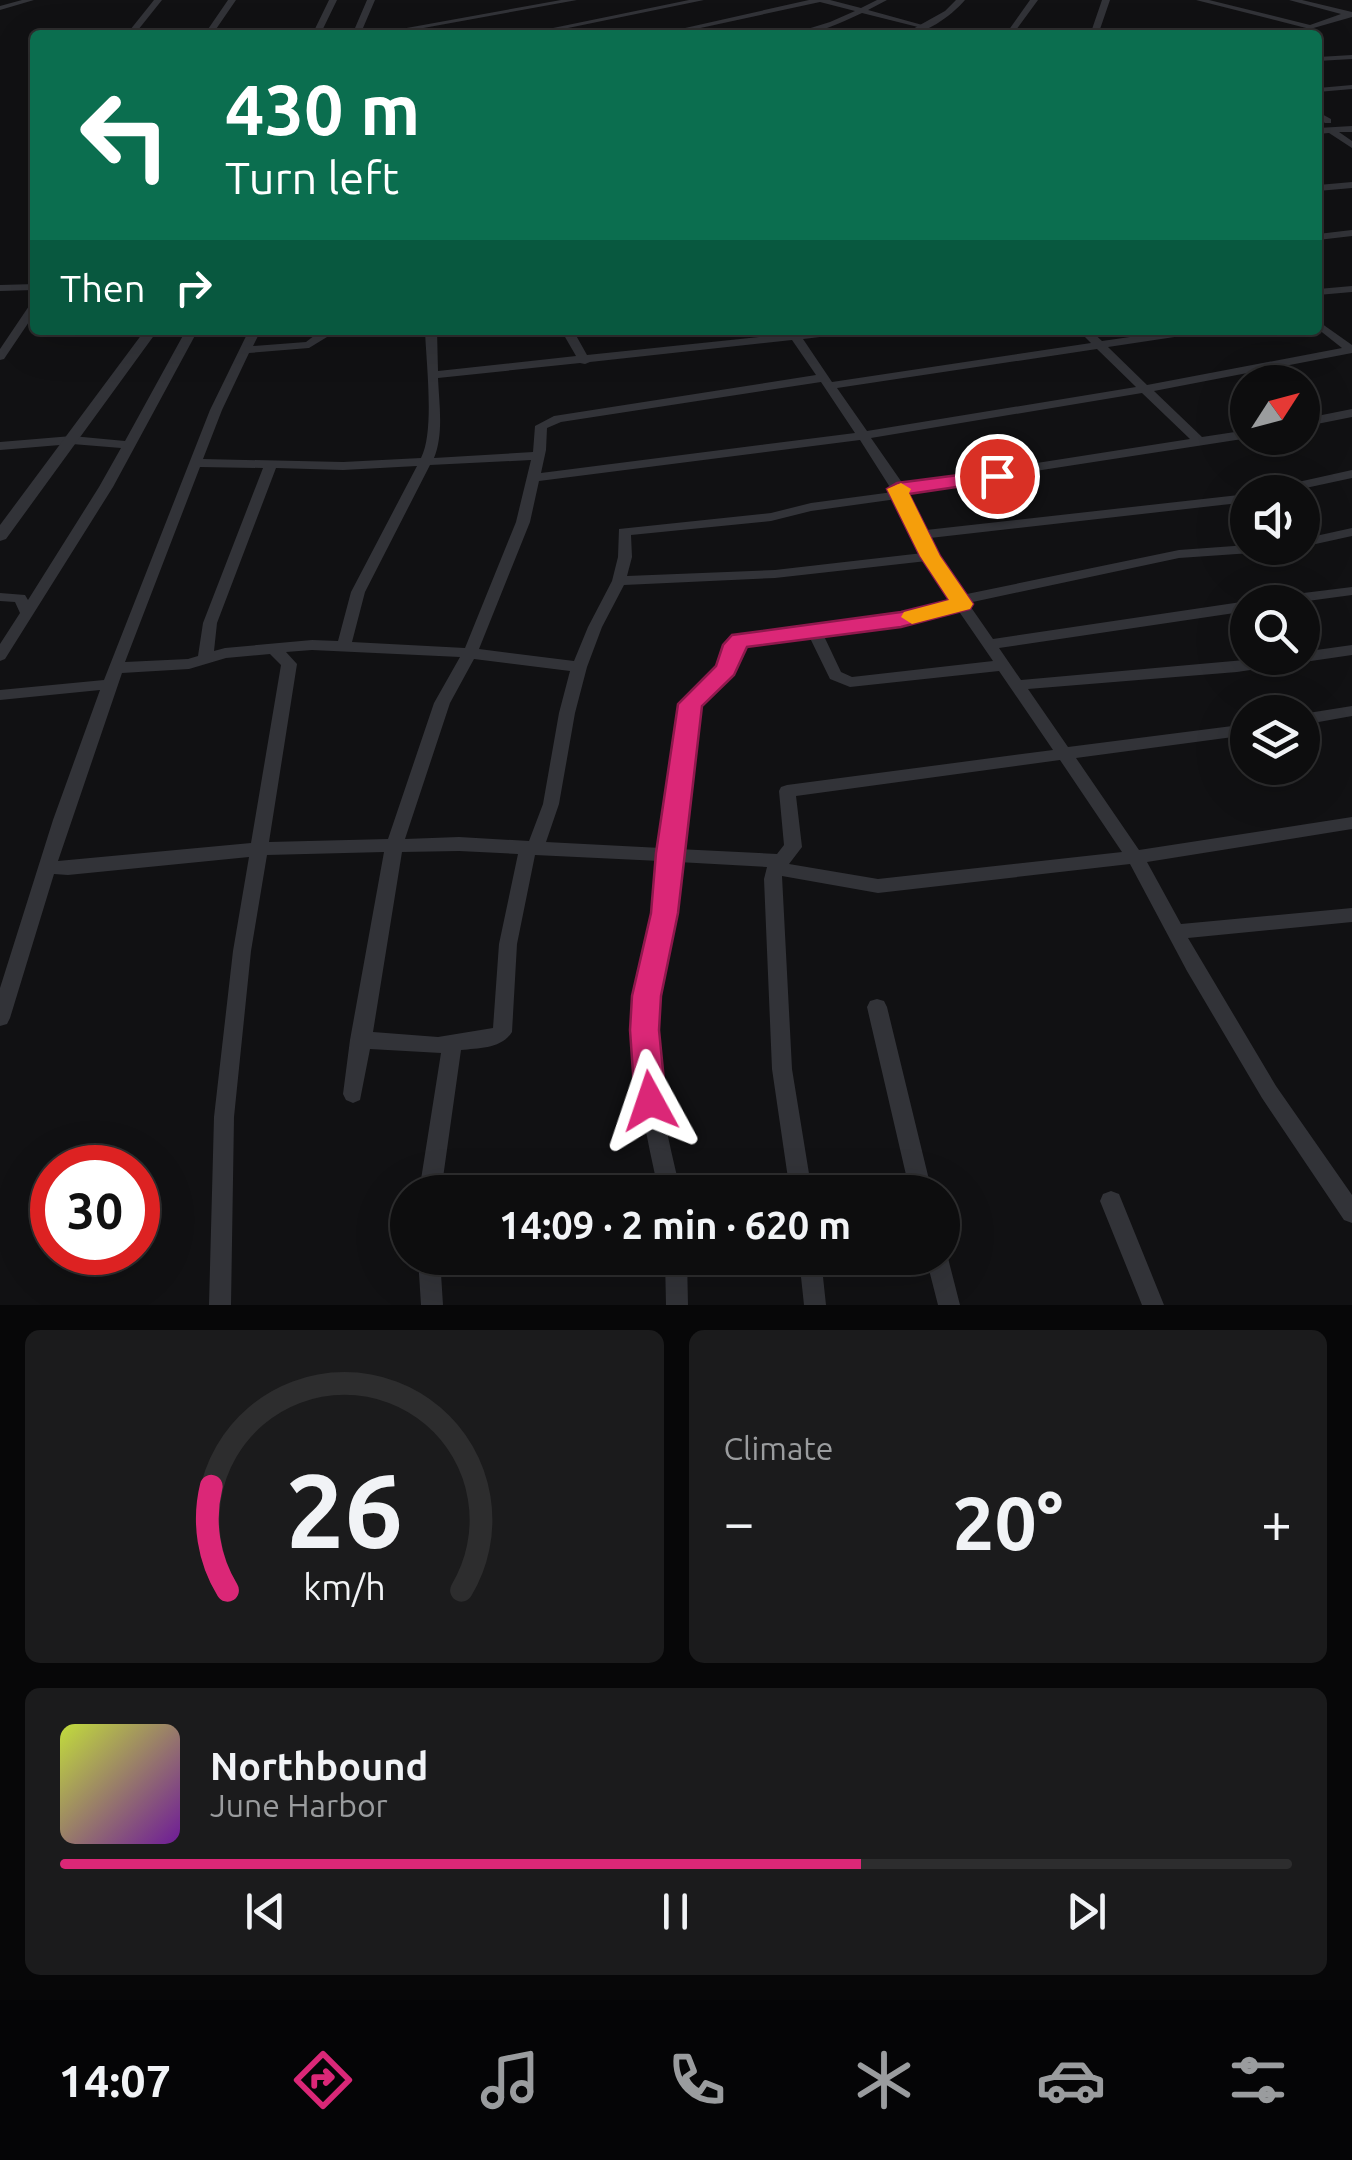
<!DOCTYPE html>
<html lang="en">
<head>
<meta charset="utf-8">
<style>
  body { margin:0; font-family:Ubuntu,sans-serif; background:#1b1b1c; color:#f1f3f6; height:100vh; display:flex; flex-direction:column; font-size:38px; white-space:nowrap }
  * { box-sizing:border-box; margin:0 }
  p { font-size:32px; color:#9a9c9e }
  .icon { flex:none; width:55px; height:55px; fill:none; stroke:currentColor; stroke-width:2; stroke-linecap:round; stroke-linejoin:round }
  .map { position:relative; height:1305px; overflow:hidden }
  .side { display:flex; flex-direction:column; gap:25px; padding:25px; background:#070708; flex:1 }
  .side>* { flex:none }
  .banner { position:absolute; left:30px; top:30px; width:1292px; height:305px; border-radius:10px; box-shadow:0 10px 40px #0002,0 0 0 2px #2d2d2e; background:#0b6e4f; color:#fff; overflow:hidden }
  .needle { width:65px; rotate:54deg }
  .tools { position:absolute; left:1230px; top:365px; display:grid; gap:20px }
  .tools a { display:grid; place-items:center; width:90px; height:90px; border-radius:50%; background:#0d0d0e; box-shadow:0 10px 40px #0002,0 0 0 2px #2d2d2e; font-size:50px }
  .speed { position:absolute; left:30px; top:1145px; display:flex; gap:20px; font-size:50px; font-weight:700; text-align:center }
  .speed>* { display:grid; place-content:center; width:130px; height:130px; border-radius:50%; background:#0d0d0e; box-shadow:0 10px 40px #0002,0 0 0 2px #2d2d2e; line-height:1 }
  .speed .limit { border:15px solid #d22; background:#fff; color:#111 }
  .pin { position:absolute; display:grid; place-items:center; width:85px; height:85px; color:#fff; margin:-42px; border:5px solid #fff; border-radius:50%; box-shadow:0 2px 10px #0007 }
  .me { position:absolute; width:110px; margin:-55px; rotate:355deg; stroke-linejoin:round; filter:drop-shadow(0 0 8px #0008) }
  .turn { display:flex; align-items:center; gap:35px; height:210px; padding:0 30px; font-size:45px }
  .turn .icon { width:130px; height:130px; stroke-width:2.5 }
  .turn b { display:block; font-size:70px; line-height:85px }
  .then { display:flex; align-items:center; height:95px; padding:0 30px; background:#0003; gap:20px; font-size:38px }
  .big { font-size:75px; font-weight:700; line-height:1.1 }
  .side .card { flex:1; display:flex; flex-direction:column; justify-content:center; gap:15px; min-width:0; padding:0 35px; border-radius:15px; background:#1b1b1c }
  .side .dial { align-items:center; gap:0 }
  .dial svg { height:260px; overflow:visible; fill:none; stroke:#2d2d2e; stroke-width:7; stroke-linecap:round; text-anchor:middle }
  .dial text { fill:#f1f3f6; stroke:none }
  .song { display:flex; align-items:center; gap:30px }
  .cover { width:120px; height:120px; border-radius:15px; background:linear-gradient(135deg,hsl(70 70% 55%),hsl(280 70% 35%)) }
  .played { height:10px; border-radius:5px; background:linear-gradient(90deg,#db2777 65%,#2d2d2e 65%) }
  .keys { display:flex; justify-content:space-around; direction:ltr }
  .heat { display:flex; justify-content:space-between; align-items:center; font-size:55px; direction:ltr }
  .side .tiles { flex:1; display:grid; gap:25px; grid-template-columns:1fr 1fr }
  .card:last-child { grid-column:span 2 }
  .trip { position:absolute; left:390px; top:1175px; width:570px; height:100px; border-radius:50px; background:#0d0d0e; box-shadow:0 10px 40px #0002,0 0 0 2px #2d2d2e; font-weight:700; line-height:100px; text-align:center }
  .menu { display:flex; height:160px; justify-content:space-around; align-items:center; background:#050506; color:#9a9c9e }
  .menu .icon { width:70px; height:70px }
  .menu .selected { color:#db2777 }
  .menu b { font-size:45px; color:#f1f3f6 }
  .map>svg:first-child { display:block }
</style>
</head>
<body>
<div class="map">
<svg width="1352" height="1305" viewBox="0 0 1352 1305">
  <rect width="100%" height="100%" fill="#111113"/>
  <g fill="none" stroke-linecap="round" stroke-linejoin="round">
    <path fill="#323338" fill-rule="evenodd" d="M 22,0 L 34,0 L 0,10 L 0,6 Z
      M 154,0 L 162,0 L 134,35 L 126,35 Z
      M 228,0 L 236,0 L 212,35 L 204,35 Z
      M 367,0 L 375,0 L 360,35 L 352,35 Z
      M 561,0 L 577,0 L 385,35 L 368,35 Z
      M 689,0 L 704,0 L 534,35 L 519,35 Z
      M 809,0 L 830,0 L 861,8 L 877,0 L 887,0 L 868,10 L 926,26 L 922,28 L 862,13 C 839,24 815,35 788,35 L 830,22 L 855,11 L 820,2 L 668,35 L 654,35 Z
      M 1030,0 L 1038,0 L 1016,30 L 1022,35 L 1013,35 L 1008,31 Z
      M 1102,0 L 1110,0 L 1098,35 L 1090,35 Z
      M 1196,0 L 1209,0 L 1310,25 L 1341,14 L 1289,0 L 1302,0 L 1352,12 L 1352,17 L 1310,29 Z
      M 1352,55 L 1352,59 L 1318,61 L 1318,57 Z
      M 1352,85 L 1352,89 L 1318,92 L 1318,88 Z
      M 1318,112 L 1331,119 L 1331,123 L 1325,123 L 1318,118 Z
      M 1352,126 L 1352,132 L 1339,132 L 1352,141 L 1352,148 L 1329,133 L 1318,134 L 1318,128 Z
      M 1352,182 L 1352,188 L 1318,191 L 1318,185 Z
      M 1352,230 L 1352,236 L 1318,240 L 1318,234 Z
      M 35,284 L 35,290 L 0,291 L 0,285 Z
      M 1352,286 L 1352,292 L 1318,295 L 1318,289 Z
      M 35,302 L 35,313 L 4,359 L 0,360 L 0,349 L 31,303 Z
      M 1318,321 L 1352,345 L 1352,353 L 1154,391 L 1202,437 L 1248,430 L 1249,438 L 906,491 L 926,530 L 1248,494 L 1248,502 L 930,538 L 947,573 L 962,595 L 1179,550 L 1248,545 L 1248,548 L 1273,548 L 1266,552 L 1179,558 L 968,603 L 993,639 L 1248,601 L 1252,602 L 1248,602 L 1248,611 L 999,648 L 1021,680 L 1267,658 L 1302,658 L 1302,652 L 1352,645 L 1352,655 L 1237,672 L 1028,689 L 1068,747 L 1248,724 L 1248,735 L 1076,758 L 1139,850 L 1352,817 L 1352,829 L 1147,862 L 1181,924 L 1352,908 L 1352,922 L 1188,938 L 1276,1086 L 1352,1195 L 1352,1223 L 1344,1220 L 1262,1098 L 1187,971 L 1130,864 L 878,893 L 782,876 L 792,1069 L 812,1192 L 790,1192 L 772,1069 L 764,879 L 767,867 L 678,862 C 677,907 661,949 656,992 C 650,1060 665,1127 681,1192 L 659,1192 C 644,1127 630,1059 637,992 C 643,948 659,906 660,861 L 535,855 L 517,944 L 512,1032 C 501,1049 479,1048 461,1050 L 441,1192 L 419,1192 L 441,1053 L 370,1049 L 360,1100 L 353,1103 L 346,1100 L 343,1094 L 350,1040 L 384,852 L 267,855 L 251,951 L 234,1117 L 231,1305 L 209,1305 L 214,1117 L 233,951 L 249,857 L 68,875 L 54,874 L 10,1018 L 7,1024 L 0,1026 L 0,988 L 53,820 L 100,690 L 0,700 L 0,690 L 104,680 L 210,410 L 249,330 L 261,330 L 253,346 L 306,342 L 319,332 L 349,330 L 327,337 L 309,348 L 249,353 L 222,410 L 203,459 L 343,462 L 421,458 C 435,432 426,361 425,330 L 437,330 L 438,371 L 576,356 L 561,330 L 573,330 L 587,355 L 788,334 L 785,330 L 797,330 L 798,332 L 859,330 L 853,333 L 803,339 L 832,382 L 1091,343 L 1078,330 L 1090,330 L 1102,341 L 1179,330 L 1207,330 L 1201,333 L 1108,347 L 1147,385 L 1342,348 L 1318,329 ZM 792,340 L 816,375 L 554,416 L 535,426 L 533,452 L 434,458 C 444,434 439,403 438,378 L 580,363 L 585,364 L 590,362 ZM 1097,349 L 1136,387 L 867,431 L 837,388 ZM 821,382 L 855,433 L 541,473 L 546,450 L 547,428 L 561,422 ZM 1142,393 L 1190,439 L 903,484 L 871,438 ZM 860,440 L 893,492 L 811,503 L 771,513 L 619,529 L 618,557 L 612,581 L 588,627 L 574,661 L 479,649 L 530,522 L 539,481 ZM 531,460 L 516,522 L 465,648 L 352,642 L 365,592 L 430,465 ZM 417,466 L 351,592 L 338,641 L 312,640 L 225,648 L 214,651 L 217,623 L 276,468 L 343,470 ZM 200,467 L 263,468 L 203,623 L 198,656 L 188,659 L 125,662 ZM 897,499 L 923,553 L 775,570 L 627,576 L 632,557 L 631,535 L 771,521 L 811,511 ZM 927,561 L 953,602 L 901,615 L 740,635 L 729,642 L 719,667 L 682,704 L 661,848 L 546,842 L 559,804 L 575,713 L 587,667 L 602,627 L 624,585 L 775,578 ZM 958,610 L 993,661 L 852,677 L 841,672 L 823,634 L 901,625 ZM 809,636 L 830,679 L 850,687 L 999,671 L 1053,750 L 787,785 L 781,787 L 779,791 L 784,845 L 777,854 L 678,849 L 698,706 L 731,673 L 741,647 L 744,644 ZM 312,650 L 460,657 L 434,703 L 388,839 L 269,842 L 297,664 L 286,652 ZM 270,654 L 281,665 L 251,843 L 58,861 L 122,673 L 189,669 L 226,658 ZM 474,659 L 570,671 L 559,713 L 543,804 L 529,841 L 459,837 L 405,839 L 450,703 ZM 1060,760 L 1122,852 L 878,879 L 789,864 L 802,847 L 796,796 ZM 459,851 L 518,854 L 499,944 L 493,1028 L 438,1037 L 373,1032 L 402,852 Z
      M 186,330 L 198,330 L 113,487 L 5,659 L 0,661 L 0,644 L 20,613 L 15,602 L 0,601 L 0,593 L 25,595 L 28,600 L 99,487 L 121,448 L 72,444 L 0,450 L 0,442 L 72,436 L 125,441 Z
      M 1352,409 L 1352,417 L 1302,427 L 1302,419 Z
      M 1352,470 L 1352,478 L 1287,492 L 1265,492 L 1267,489 Z
      M 1352,528 L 1352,536 L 1302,547 L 1302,539 Z
      M 1352,587 L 1352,595 L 1300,602 L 1264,602 L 1271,597 Z
      M 1352,706 L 1352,716 L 1302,725 L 1302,714 Z
      M 877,999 L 884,1001 L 887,1007 L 932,1192 L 910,1192 L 867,1007 L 870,1001 Z
      M 1111,1191 L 1119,1194 L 1164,1305 L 1142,1305 L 1100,1201 L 1103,1194 Z
      M 942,1249 L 948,1258 L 960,1305 L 938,1305 L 926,1258 L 942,1258 Z
      M 418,1258 L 440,1258 L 443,1305 L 421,1305 Z
      M 665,1258 L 687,1258 L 688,1305 L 666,1305 Z
      M 799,1258 L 821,1258 L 826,1305 L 804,1305 Z"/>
    <path fill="#323338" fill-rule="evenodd" d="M 329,0 L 337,0 L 320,35 L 312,35 Z
      M 956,0 L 965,0 C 950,17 925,35 902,35 L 945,11 Z
      M 145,330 L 158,330 L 6,539 L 0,541 L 0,525 Z"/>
  </g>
  <path fill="#db2777" stroke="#8e194d" stroke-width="2.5" d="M 997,470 L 1004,472 L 1004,480 L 909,494 L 940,556 L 973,604 L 970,609 L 901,627 L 747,647 L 734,675 L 702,706 L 678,913 L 661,996 L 659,1030 L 666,1101 L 661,1110 L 650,1115 L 640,1110 L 635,1101 L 630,1030 L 632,996 L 651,913 L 656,853 L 678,704 L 716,666 L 723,645 L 732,635 L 901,612 L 949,600 L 920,556 L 887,489 L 897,483 Z"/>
  <path fill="#f59e0b" d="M 901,483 L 911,489 L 909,493 L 940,556 L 973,604 L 970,609 L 912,624 L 901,617 L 904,612 L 949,600 L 920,556 L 887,489 Z"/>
</svg>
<div class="tools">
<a><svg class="needle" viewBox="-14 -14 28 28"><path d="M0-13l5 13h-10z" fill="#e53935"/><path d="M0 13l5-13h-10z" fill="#9a9c9e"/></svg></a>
<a><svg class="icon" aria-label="sound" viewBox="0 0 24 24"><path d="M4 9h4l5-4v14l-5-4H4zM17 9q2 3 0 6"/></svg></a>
<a><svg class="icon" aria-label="search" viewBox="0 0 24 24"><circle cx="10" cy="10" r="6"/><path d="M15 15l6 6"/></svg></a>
<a><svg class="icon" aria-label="layers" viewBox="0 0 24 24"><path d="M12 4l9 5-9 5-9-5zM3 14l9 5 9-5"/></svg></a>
</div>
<div class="speed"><div class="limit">30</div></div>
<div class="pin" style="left:997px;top:476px;background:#d93025"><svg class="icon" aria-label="arrive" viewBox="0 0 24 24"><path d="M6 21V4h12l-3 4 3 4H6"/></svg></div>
<svg class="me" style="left:650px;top:1101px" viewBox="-20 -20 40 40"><path d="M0-17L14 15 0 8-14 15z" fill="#db2777" stroke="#fff" stroke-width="4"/></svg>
<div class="trip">14:09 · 2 min · 620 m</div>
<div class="banner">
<div class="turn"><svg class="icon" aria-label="left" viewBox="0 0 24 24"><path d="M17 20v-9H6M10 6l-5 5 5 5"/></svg><div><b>430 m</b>Turn left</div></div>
<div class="then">Then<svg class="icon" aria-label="right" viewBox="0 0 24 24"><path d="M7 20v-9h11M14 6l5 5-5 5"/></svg></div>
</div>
</div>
<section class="side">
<div class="tiles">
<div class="card dial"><svg viewBox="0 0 100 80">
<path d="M14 69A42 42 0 1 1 86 69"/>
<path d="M14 69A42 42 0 0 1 9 37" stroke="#db2777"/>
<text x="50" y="56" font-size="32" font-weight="700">26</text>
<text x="50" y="72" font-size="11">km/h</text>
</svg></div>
<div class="card"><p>Climate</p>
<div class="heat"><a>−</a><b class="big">20°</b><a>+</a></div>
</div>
<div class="card">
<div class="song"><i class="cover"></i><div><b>Northbound</b><p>June Harbor</p></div></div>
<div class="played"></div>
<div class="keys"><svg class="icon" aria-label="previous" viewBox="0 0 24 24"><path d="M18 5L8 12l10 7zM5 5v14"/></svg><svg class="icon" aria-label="pause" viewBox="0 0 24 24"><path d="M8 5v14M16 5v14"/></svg><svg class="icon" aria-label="next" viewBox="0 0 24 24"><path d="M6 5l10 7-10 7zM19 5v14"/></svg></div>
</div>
</div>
</section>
<nav class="menu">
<b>14:07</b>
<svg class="icon selected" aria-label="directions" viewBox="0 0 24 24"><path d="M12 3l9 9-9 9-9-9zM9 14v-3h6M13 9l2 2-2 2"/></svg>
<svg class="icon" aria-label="music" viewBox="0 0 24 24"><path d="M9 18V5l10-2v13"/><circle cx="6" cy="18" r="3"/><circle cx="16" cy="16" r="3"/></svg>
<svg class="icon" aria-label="phone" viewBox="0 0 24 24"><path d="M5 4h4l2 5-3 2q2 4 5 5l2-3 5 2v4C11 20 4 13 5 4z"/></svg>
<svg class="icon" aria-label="climate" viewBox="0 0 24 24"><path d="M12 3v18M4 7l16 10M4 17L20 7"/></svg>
<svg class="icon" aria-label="car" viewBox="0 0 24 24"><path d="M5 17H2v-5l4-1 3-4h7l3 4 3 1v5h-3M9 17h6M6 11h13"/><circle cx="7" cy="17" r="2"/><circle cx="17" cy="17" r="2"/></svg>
<svg class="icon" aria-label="filters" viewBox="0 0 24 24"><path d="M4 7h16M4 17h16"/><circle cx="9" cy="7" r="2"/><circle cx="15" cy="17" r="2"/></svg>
</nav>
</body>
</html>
